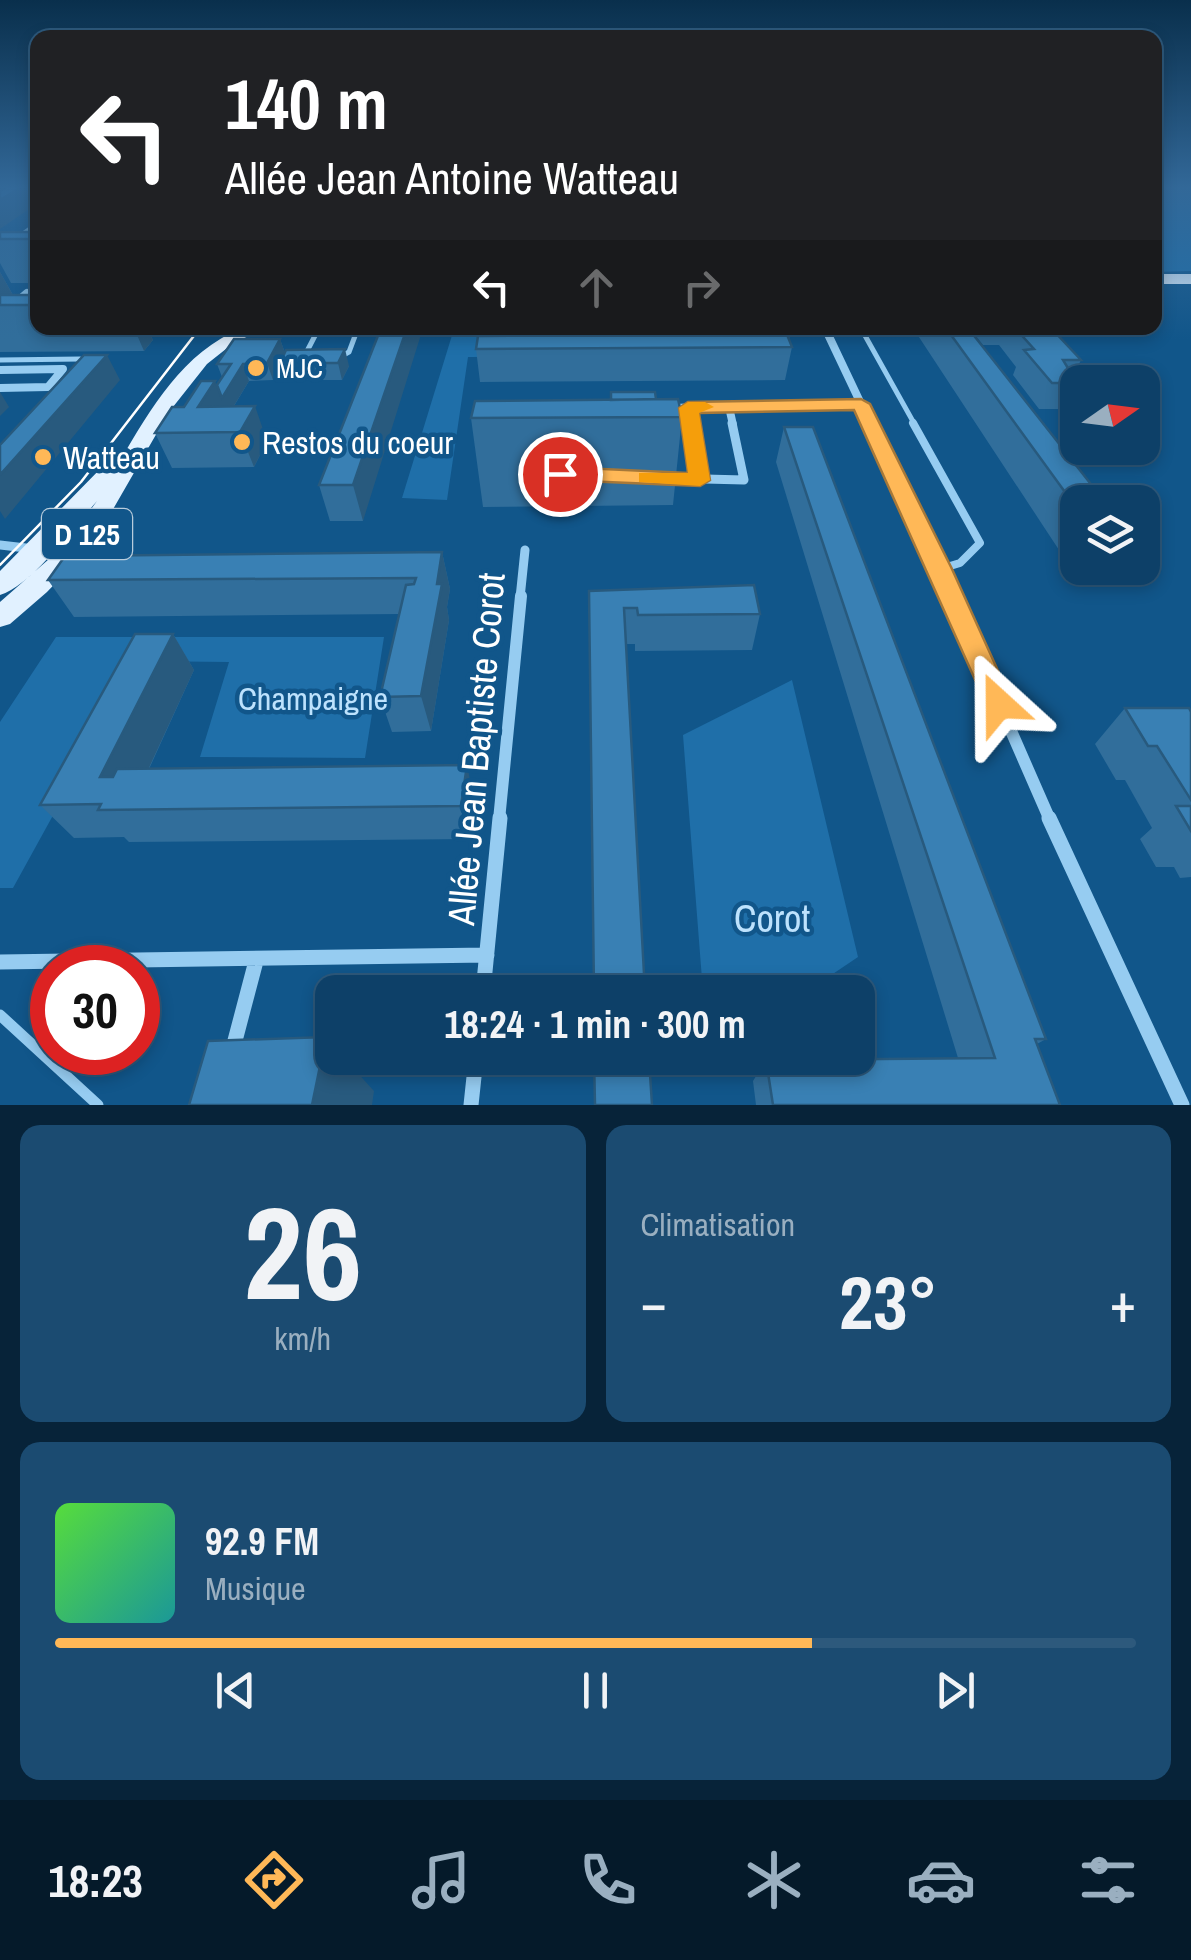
<!DOCTYPE html>
<html lang="fr">
<head>
<meta charset="utf-8">
<style>
  body { margin:0; font-family:"Archivo Narrow",sans-serif; background:#1b4b71; color:#f1f3f6; height:100vh; display:flex; flex-direction:column; font-size:38px; white-space:nowrap }
  * { box-sizing:border-box; margin:0 }
  p { font-size:32px; color:#9aafc0 }
  .icon { flex:none; width:55px; height:55px; fill:none; stroke:currentColor; stroke-width:2; stroke-linecap:round; stroke-linejoin:round }
  .map { position:relative; height:1105px; overflow:hidden }
  .sheet { display:flex; flex-direction:column; gap:20px; padding:20px; background:#072339; flex:1 }
  .sheet>* { flex:none }
  .guide { position:absolute; left:30px; top:30px; width:1132px; height:305px; border-radius:20px; box-shadow:0 5px 15px #0003,0 0 0 2px #2d597c; background:#202124; color:#fff; overflow:hidden }
  .needle { width:65px; rotate:76deg }
  .fabs { position:absolute; left:1060px; top:365px; display:grid; gap:20px }
  .fabs a { display:grid; place-items:center; width:100px; height:100px; border-radius:20px; background:#0d4068; box-shadow:0 5px 15px #0003,0 0 0 2px #2d597c; font-size:50px }
  .speed { position:absolute; left:30px; top:945px; display:flex; gap:20px; font-size:50px; font-weight:700; text-align:center }
  .speed>* { display:grid; place-content:center; width:130px; height:130px; border-radius:50%; background:#0d4068; box-shadow:0 5px 15px #0003,0 0 0 2px #2d597c; line-height:1 }
  .speed .limit { border:15px solid #d22; background:#fff; color:#111 }
  .pin { position:absolute; display:grid; place-items:center; width:85px; height:85px; color:#fff; margin:-42px; border:5px solid #fff; border-radius:50%; box-shadow:0 2px 10px #0007 }
  .me { position:absolute; width:110px; margin:-55px; rotate:336deg; stroke-linejoin:round; filter:drop-shadow(0 0 8px #0008) }
  .turn { display:flex; align-items:center; gap:35px; height:210px; padding:0 30px; font-size:45px }
  .turn .icon { width:130px; height:130px; stroke-width:2.5 }
  .turn b { display:block; font-size:70px; line-height:85px }
  .lanes { display:flex; align-items:center; height:95px; padding:0 30px; background:#0003; justify-content:center; gap:50px; direction:ltr }
  .lanes .off { opacity:.35 }
  .big { font-size:75px; font-weight:700; line-height:1.1 }
  .sheet .tile { flex:1; display:flex; flex-direction:column; justify-content:center; gap:15px; min-width:0; padding:0 35px; border-radius:20px; background:#1b4b71 }
  .sheet .dial { align-items:center; gap:0 }
  .dial b { font-size:130px; line-height:1 }
  .song { display:flex; align-items:center; gap:30px }
  .cover { width:120px; height:120px; border-radius:15px; background:linear-gradient(135deg,hsl(110 70% 55%),hsl(180 70% 35%)) }
  .played { height:10px; border-radius:5px; background:linear-gradient(90deg,#ffb857 70%,#2d597c 70%) }
  .keys { display:flex; justify-content:space-around; direction:ltr }
  .heat { display:flex; justify-content:space-between; align-items:center; font-size:55px; direction:ltr }
  .sheet .tiles { flex:1; display:grid; gap:20px; grid-template-columns:1fr 1fr }
  .tile:last-child { grid-column:span 2 }
  .trip { position:absolute; left:315px; top:975px; width:560px; height:100px; border-radius:20px; background:#0d4068; box-shadow:0 5px 15px #0003,0 0 0 2px #2d597c; font-weight:700; line-height:100px; text-align:center }
  .tabs { display:flex; height:160px; justify-content:space-around; align-items:center; background:#051a2a; color:#9aafc0 }
  .tabs .icon { width:70px; height:70px }
  .tabs .active { color:#ffb857 }
  .tabs b { font-size:45px; color:#f1f3f6 }
  .map>svg:first-child { display:block }
</style>
</head>
<body>
<div class="map">
<svg width="1191" height="1105" viewBox="0 0 1191 1105">
  <rect width="100%" height="100%" fill="#11568a"/>
  <path fill="#1f6fa9" d="M 1155,186 L 1191,186 L 1191,271 L 1155,272 Z
    M 698,328 L 733,328 L 741,356 L 468,357 L 447,500 L 402,498 L 453,332 Z
    M 56,637 L 384,637 L 365,758 L 200,757 L 229,662 L 138,661 L 13,888 L 0,888 L 0,722 Z
    M 792,680 L 858,957 L 806,992 L 703,992 L 683,735 Z"/>
  <g fill="none" stroke-linecap="round" stroke-linejoin="round">
    <path stroke="#96ccf1" stroke-width="5" d="M 850,328 L 863,332 L 915,425
      M 305,355 L 319,328
      M 338,358 L 349,352 L 358,328
      M 0,360 L 80,359"/>
    <path stroke="#96ccf1" stroke-width="8" d="M 913,423 L 980,543 L 960,563 L 940,569"/>
    <path stroke="#96ccf1" stroke-width="11" d="M 0,1015 L 98,1105"/>
    <path stroke="#96ccf1" stroke-width="6" d="M 0,251 L 38,224"/>
    <path stroke="#96ccf1" stroke-width="8" d="M 0,316 L 27,293
      M 825,328 L 871,425
      M 0,370 L 63,369 L 48,387 L 0,388
      M 729,407 L 733,425
      M 667,408 L 861,404
      M 689,408 L 691,425"/>
    <path stroke="#96ccf1" stroke-width="9" d="M 691,423 L 699,480
      M 870,423 L 953,598
      M 666,478 L 744,480 L 732,423
      M 0,545 L 69,553
      M 520,598 L 525,550"/>
    <path stroke="#96ccf1" stroke-width="12" d="M 952,596 L 1050,820
      M 499,820 L 521,596"/>
    <path stroke="#96ccf1" stroke-width="15" d="M 1049,818 L 1182,1105
      M 0,962 L 487,955
      M 483,992 L 500,818
      M 232,1052 L 256,961
      M 471,1105 L 476,1058"/>
    <path fill="#e1f1ff" fill-rule="evenodd" d="M 1155,274 L 1191,274 L 1191,284 L 1155,284 Z
      M 242,328 L 260,330 L 231,345 L 207,364 L 169,412 L 93,544 L 47,592 L 10,624 L 0,627 L 0,602 L 65,545 L 97,501 C 75,526 31,586 0,595 L 0,571 L 107,462 L 120,461 C 151,408 183,352 242,328 Z"/>
    <path stroke="#fff" stroke-width="2.5" d="M 0,565 L 81,482 L 200,328"/>
  </g>
  <path fill="#316e9b" d="M 0,232 L 38,232 L 38,283 L 11,283 L 0,263 Z
    M 0,272 L 13,295 L 38,295 L 38,328 L 147,328 L 153,340 L 144,351 L 0,352 Z
    M 381,328 L 363,521 L 330,521 L 319,485 Z
    M 750,328 L 789,328 L 791,332 L 789,339 L 792,347 L 785,380 L 480,382 L 476,349 L 753,334 Z
    M 913,328 L 968,328 L 1078,502 L 1078,553 L 1061,553 Z
    M 972,328 L 1051,328 L 1081,360 L 1073,376 L 1077,383 L 1064,409 L 1039,409 L 1013,375 L 1016,367 L 999,345 L 983,345 L 971,330 Z
    M 280,339 L 285,353 L 349,366 L 342,380 L 285,380 L 280,366 L 273,380 L 249,381 L 234,406 L 267,441 L 254,467 L 172,468 L 155,433 L 184,407 L 217,385 L 222,377 L 217,364 Z
    M 656,399 L 682,417 L 673,505 L 483,507 L 471,418 Z
    M 784,427 L 1046,1039 L 1037,1044 L 1060,1105 L 756,1105 L 753,1081 L 766,1060 L 958,1058 L 776,462 Z
    M 442,552 L 450,589 L 447,607 L 449,620 L 431,731 L 392,732 L 380,697 L 400,614 L 74,617 L 48,580 Z
    M 589,591 L 760,614 L 752,650 L 635,651 L 635,644 L 626,644 Z
    M 173,634 L 194,670 L 149,769 L 474,799 L 470,839 L 129,842 L 124,837 L 74,838 L 40,805 Z
    M 1125,708 L 1191,712 L 1191,877 L 1180,878 L 1174,867 L 1156,867 L 1140,839 L 1152,828 L 1125,780 L 1116,780 L 1095,744 Z"/>
  <path fill="#285a7e" d="M 23,186 L 38,186 L 38,203 L 0,229 L 0,200 Z
    M 0,272 L 14,297 L 0,305 Z
    M 134,328 L 147,328 L 153,340 L 144,351 Z
    M 407,328 L 423,328 L 363,521 L 353,485 Z
    M 280,339 L 286,356 L 280,363 L 280,366 L 273,380 L 267,363 Z
    M 345,349 L 349,366 L 342,380 L 338,363 Z
    M 107,355 L 120,380 L 5,519 L 0,511 L 0,475 Z
    M 243,364 L 249,381 L 218,432 L 198,407 L 215,381 L 222,398 Z
    M 0,392 L 9,407 L 0,416 Z
    M 255,406 L 267,441 L 254,467 L 240,432 Z
    M 442,552 L 450,589 L 447,607 L 449,620 L 431,731 L 421,696 Z
    M 173,634 L 194,670 L 129,811 L 100,777 Z
    M 467,765 L 474,799 L 470,839 L 461,806 Z
    M 326,1037 L 332,1045 L 332,1058 L 344,1058 L 374,1091 L 372,1105 L 312,1105 Z"/>
  <path fill="#3980b4" stroke="#285a7e" stroke-width="2.5" d="M 8,186 L 23,186 L 0,200 L 0,191 Z
    M 0,232 L 38,232 L 38,239 L 0,239 Z
    M 0,295 L 38,295 L 38,305 L 0,305 Z
    M 381,328 L 407,328 L 353,485 L 319,485 Z
    M 768,328 L 789,328 L 791,332 L 786,332 L 792,347 L 476,349 L 478,336 L 771,334 Z
    M 946,328 L 968,328 L 1105,502 L 1078,502 L 1078,510 Z
    M 1015,328 L 1051,328 L 1081,360 L 1063,360 L 1077,383 L 1052,383 L 1024,350 L 1034,349 Z
    M 234,339 L 280,339 L 267,363 L 243,364 L 222,398 L 217,385 L 231,364 L 217,364 Z
    M 345,349 L 338,363 L 280,363 L 286,350 Z
    M 84,355 L 107,355 L 0,475 L 0,445 Z
    M 201,381 L 215,381 L 198,407 L 255,406 L 240,432 L 155,433 L 172,407 L 184,407 Z
    M 611,392 L 655,392 L 656,399 L 611,400 Z
    M 678,399 L 682,417 L 471,418 L 475,401 Z
    M 784,427 L 813,427 L 1046,1039 L 1035,1039 L 1060,1105 L 773,1105 L 766,1060 L 995,1058 Z
    M 442,552 L 437,584 L 442,584 L 421,696 L 380,697 L 406,585 L 414,584 L 416,578 L 48,580 L 65,556 Z
    M 754,585 L 760,614 L 638,615 L 637,608 L 624,608 L 645,992 L 594,992 L 589,591 Z
    M 135,634 L 173,634 L 100,777 L 113,777 L 117,769 L 467,765 L 461,806 L 98,810 L 101,804 L 40,805 Z
    M 1125,708 L 1189,708 L 1191,712 L 1191,800 L 1157,746 L 1148,746 Z
    M 1176,806 L 1191,806 L 1191,831 Z
    M 326,1037 L 312,1105 L 189,1105 L 208,1041 Z
    M 594,1058 L 649,1058 L 652,1105 L 595,1105 Z"/>
  <linearGradient id="sky" x2="0" y2="1"><stop stop-color="#092f4c"/><stop offset="0.55" stop-color="#326898"/><stop offset="1" stop-color="#326898" stop-opacity="0"/></linearGradient>
  <rect width="1191" height="340" fill="url(#sky)"/>
  <path fill="#ffb857" stroke="#a67839" stroke-width="2.5" d="M 861,399 L 870,404 L 952,569 L 1013,704 L 1009,713 L 999,716 L 990,713 L 854,410 L 699,413 L 710,480 L 700,486 L 560,480 L 550,474 L 560,467 L 688,473 L 679,408 L 688,402 Z"/>
  <path fill="#f59e0b" d="M 688,402 L 705,402 L 714,407 L 699,413 L 710,480 L 700,486 L 639,482 L 639,473 L 688,473 L 679,408 Z"/>
  <g fill="#ffb857" stroke="#11568a" stroke-width="4">
    <circle cx="256" cy="368" r="10"/>
    <circle cx="242" cy="442" r="10"/>
    <circle cx="43" cy="457" r="10"/>
  </g>
  <g text-anchor="middle" dominant-baseline="central" stroke-width="9" stroke-linejoin="round" paint-order="stroke">
    <g font-size="28" fill="#fff" stroke="#11568a" text-anchor="start">
      <text x="276" y="368">MJC</text>
    </g>
    <rect fill="#11568a" stroke="#b8ccdc" stroke-width="2.5" x="42" y="509" width="90" height="50" rx="8"/>
    <g font-size="30" font-weight="bold" fill="#fff">
      <text x="87" y="534">D 125</text>
    </g>
    <g font-size="32" fill="#fff" stroke="#11568a" text-anchor="start">
      <text x="262" y="442">Restos du coeur</text>
      <text x="63" y="457">Watteau</text>
    </g>
    <g font-size="32" fill="#bde2fd" stroke="#11568a">
      <text x="313" y="698">Champaigne</text>
    </g>
    <g font-size="38" fill="#fff" stroke="#11568a">
      <text transform="translate(476 749) rotate(-85)">Allée Jean Baptiste Corot</text>
    </g>
    <g font-size="38" fill="#bde2fd" stroke="#11568a">
      <text x="772" y="918">Corot</text>
    </g>
  </g>
</svg>
<div class="fabs">
<a><svg class="needle" viewBox="-14 -14 28 28"><path d="M0-13l5 13h-10z" fill="#e53935"/><path d="M0 13l5-13h-10z" fill="#9aafc0"/></svg></a>
<a><svg class="icon" aria-label="layers" viewBox="0 0 24 24"><path d="M12 4l9 5-9 5-9-5zM3 14l9 5 9-5"/></svg></a>
</div>
<div class="speed"><div class="limit">30</div></div>
<div class="pin" style="left:560px;top:474px;background:#d93025"><svg class="icon" aria-label="arrive" viewBox="0 0 24 24"><path d="M6 21V4h12l-3 4 3 4H6"/></svg></div>
<svg class="me" style="left:999px;top:704px" viewBox="-20 -20 40 40"><path d="M0-17L14 15 0 8-14 15z" fill="#ffb857" stroke="#fff" stroke-width="4"/></svg>
<div class="trip">18:24 · 1 min · 300 m</div>
<div class="guide">
<div class="turn"><svg class="icon" aria-label="left" viewBox="0 0 24 24"><path d="M17 20v-9H6M10 6l-5 5 5 5"/></svg><div><b>140 m</b>Allée Jean Antoine Watteau</div></div>
<div class="lanes"><svg class="icon" aria-label="left" viewBox="0 0 24 24"><path d="M17 20v-9H6M10 6l-5 5 5 5"/></svg><svg class="icon off" aria-label="ahead" viewBox="0 0 24 24"><path d="M12 20V5M6 11l6-6 6 6"/></svg><svg class="icon off" aria-label="right" viewBox="0 0 24 24"><path d="M7 20v-9h11M14 6l5 5-5 5"/></svg></div>
</div>
</div>
<section class="sheet">
<div class="tiles">
<div class="tile dial"><b>26</b><p>km/h</p></div>
<div class="tile"><p>Climatisation</p>
<div class="heat"><a>−</a><b class="big">23°</b><a>+</a></div>
</div>
<div class="tile">
<div class="song"><i class="cover"></i><div><b>92.9 FM</b><p>Musique</p></div></div>
<div class="played"></div>
<div class="keys"><svg class="icon" aria-label="previous" viewBox="0 0 24 24"><path d="M18 5L8 12l10 7zM5 5v14"/></svg><svg class="icon" aria-label="pause" viewBox="0 0 24 24"><path d="M8 5v14M16 5v14"/></svg><svg class="icon" aria-label="next" viewBox="0 0 24 24"><path d="M6 5l10 7-10 7zM19 5v14"/></svg></div>
</div>
</div>
</section>
<nav class="tabs">
<b>18:23</b>
<svg class="icon active" aria-label="directions" viewBox="0 0 24 24"><path d="M12 3l9 9-9 9-9-9zM9 14v-3h6M13 9l2 2-2 2"/></svg>
<svg class="icon" aria-label="music" viewBox="0 0 24 24"><path d="M9 18V5l10-2v13"/><circle cx="6" cy="18" r="3"/><circle cx="16" cy="16" r="3"/></svg>
<svg class="icon" aria-label="phone" viewBox="0 0 24 24"><path d="M5 4h4l2 5-3 2q2 4 5 5l2-3 5 2v4C11 20 4 13 5 4z"/></svg>
<svg class="icon" aria-label="climate" viewBox="0 0 24 24"><path d="M12 3v18M4 7l16 10M4 17L20 7"/></svg>
<svg class="icon" aria-label="car" viewBox="0 0 24 24"><path d="M5 17H2v-5l4-1 3-4h7l3 4 3 1v5h-3M9 17h6M6 11h13"/><circle cx="7" cy="17" r="2"/><circle cx="17" cy="17" r="2"/></svg>
<svg class="icon" aria-label="filters" viewBox="0 0 24 24"><path d="M4 7h16M4 17h16"/><circle cx="9" cy="7" r="2"/><circle cx="15" cy="17" r="2"/></svg>
</nav>
</body>
</html>
